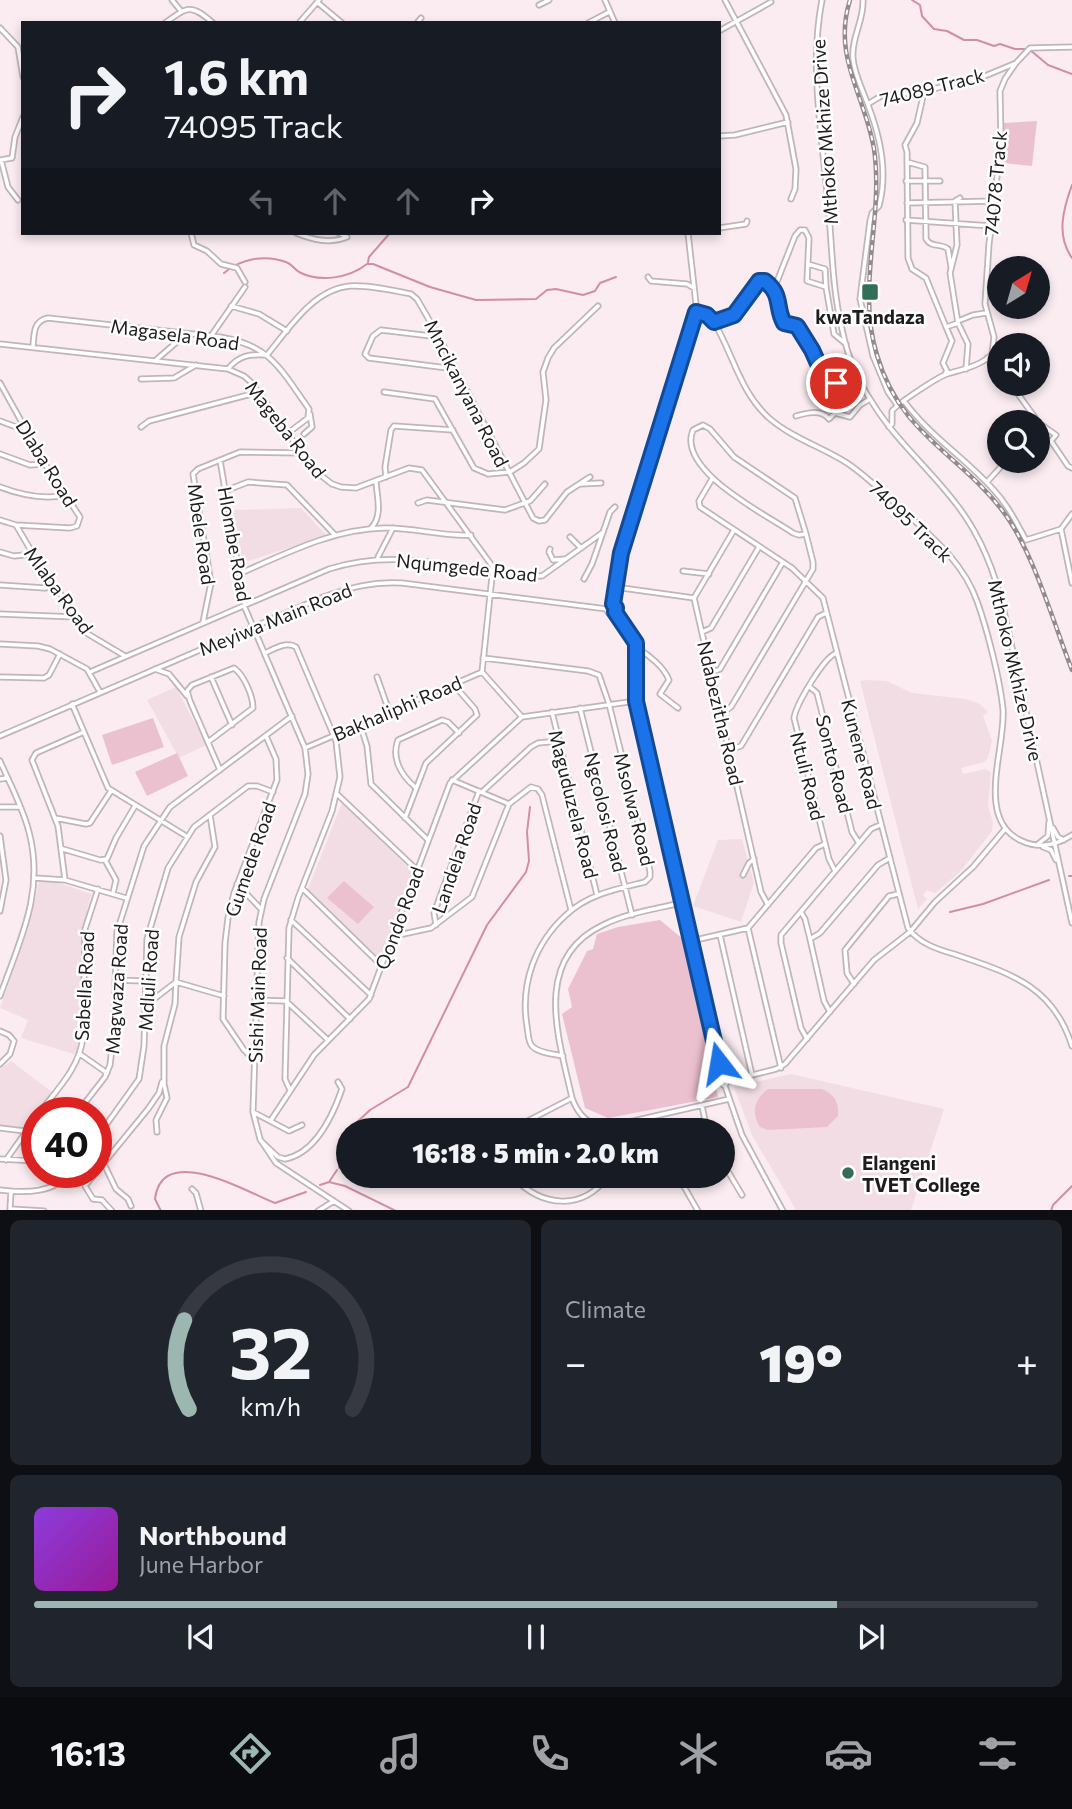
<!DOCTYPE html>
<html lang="en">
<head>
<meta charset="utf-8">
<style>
  body { margin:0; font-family:Commissioner,sans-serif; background:#20242c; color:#f1f3f6; height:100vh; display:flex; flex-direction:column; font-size:26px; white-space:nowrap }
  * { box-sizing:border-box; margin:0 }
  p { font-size:23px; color:#9ea1a6 }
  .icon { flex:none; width:38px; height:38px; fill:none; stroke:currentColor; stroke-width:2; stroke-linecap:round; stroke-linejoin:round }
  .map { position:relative; height:1210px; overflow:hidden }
  .sheet { display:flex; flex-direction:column; gap:10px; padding:10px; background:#0d0f14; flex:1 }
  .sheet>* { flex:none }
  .guide { position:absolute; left:21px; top:21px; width:700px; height:214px; border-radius:0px; box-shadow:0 4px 10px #0003; background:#171b24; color:#f1f3f6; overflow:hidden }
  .needle { width:46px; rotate:37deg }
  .buttons { position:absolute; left:987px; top:256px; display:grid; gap:14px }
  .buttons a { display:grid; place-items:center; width:63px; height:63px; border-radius:50%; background:#171b24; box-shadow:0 4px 10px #0003; font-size:35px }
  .speed { position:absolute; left:21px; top:1097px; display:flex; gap:14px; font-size:35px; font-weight:700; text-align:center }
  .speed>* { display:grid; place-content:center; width:91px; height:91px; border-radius:50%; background:#171b24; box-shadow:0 4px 10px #0003; line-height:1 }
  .speed .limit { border:10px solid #d22; background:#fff; color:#111 }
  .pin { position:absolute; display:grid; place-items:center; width:60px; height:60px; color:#fff; margin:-30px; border:4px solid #fff; border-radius:50%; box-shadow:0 2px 7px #0007 }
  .me { position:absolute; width:77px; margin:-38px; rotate:346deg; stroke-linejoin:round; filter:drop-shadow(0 0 5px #0008) }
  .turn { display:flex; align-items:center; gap:24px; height:147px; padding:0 28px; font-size:32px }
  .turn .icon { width:91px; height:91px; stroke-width:2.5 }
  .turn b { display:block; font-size:49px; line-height:60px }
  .lanes { display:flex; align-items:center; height:66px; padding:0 28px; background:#0003; justify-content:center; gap:35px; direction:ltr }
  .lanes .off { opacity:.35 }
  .big { font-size:52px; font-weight:800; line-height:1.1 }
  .sheet .tile { flex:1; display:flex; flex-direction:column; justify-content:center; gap:10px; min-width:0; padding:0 24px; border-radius:10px; background:#20242c }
  .sheet .dial { align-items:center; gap:0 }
  .dial svg { height:182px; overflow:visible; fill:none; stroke:#363941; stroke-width:7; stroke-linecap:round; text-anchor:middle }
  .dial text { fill:#f1f3f6; stroke:none }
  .song { display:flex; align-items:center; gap:21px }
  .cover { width:84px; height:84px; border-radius:10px; background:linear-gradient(135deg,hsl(270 70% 55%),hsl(300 70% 35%)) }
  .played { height:7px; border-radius:4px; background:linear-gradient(90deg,#9cb7af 80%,#363941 80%) }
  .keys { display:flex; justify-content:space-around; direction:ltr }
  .heat { display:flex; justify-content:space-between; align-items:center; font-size:38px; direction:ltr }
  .sheet .tiles { flex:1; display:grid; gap:10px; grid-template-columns:1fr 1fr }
  .tile:last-child { grid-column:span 2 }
  .trip { position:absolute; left:336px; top:1118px; width:399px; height:70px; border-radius:35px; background:#171b24; box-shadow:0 4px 10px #0003; font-weight:800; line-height:70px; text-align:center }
  .tab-bar { display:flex; height:112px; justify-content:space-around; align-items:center; background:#090b0e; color:#9ea1a6 }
  .tab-bar .icon { width:49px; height:49px }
  .tab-bar .on { color:#9cb7af }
  .tab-bar b { font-size:32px; color:#f1f3f6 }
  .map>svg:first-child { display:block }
</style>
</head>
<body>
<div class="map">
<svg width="1072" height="1211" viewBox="0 0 1072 1211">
  <rect width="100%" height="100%" fill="#faecf1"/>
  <path fill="#f3dde4" d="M 301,508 L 326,535 L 243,563 L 233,510 Z
    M 867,680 L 887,681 L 912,693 L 966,699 L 980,704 L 988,712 L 983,716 L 992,741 L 988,758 L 984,762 L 961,768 L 963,774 L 986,769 L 991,773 L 988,806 L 993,822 L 992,831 L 961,871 L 935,893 L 927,890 L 923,895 L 927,899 L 918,909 L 860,681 Z
    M 176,687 L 206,745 L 179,758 L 147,700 Z
    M 342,803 L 413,872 L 379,960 L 308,889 Z
    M 742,839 L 754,883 L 741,922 L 693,906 L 718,840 Z
    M 39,882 L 56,882 L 91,894 L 83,928 L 80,1045 L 77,1055 L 21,1038 L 28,1020 L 0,1008 L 29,926 Z
    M 11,1061 L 52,1092 L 24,1128 L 0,1126 L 0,1069 Z
    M 791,1074 L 944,1109 L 911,1210 L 796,1210 L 752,1135 L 734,1087 Z"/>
  <path fill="#ecc1cf" d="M 1037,121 L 1032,166 L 1002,163 L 1004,123 Z
    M 153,718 L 164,747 L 112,765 L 102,735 Z
    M 177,753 L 188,776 L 147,796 L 135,772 Z
    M 344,881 L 374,907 L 358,924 L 327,898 Z
    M 660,920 L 684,940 L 718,1097 L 608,1118 L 585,1108 L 562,1014 L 572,1007 L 568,989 L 587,951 L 593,949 L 597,934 L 618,927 Z
    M 768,1089 L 822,1089 C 835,1095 839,1102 838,1116 L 827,1127 L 768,1130 L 760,1127 C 751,1113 754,1099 768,1089 Z"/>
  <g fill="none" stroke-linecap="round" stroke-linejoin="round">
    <path stroke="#d28ea7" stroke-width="2" d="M 912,0 L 920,5 L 922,16 L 934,29 L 947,31 L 964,40 L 977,40 L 994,46 L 1000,44 L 1015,49 L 1029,49 L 1048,65 L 1072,74
      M 1072,185 C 1063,209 1056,236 1072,258
      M 368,262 L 369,257 L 390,233
      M 224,273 C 240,259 265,254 286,262 C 292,264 294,269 299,272 C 320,283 349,278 367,264 L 373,264 L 430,287 L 476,300 L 536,299 L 547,290 L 556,289 L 583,295 L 595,291 L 600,283 L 616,277
      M 1069,876 L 1072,876
      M 950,912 L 983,904 L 1049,880
      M 353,1130 L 355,1124 L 370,1110 L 408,1087 L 487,925 L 526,872 L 529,861 L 527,832 L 530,807
      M 339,1168 L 348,1148
      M 329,1182 L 345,1186 L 396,1211
      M 320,1185 L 329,1182 L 337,1170
      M 161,1211 L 155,1199 C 162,1141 248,1193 275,1203 L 306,1192
      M 1051,1211 L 1053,1205 L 1072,1186"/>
    <g stroke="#c2b5b9" stroke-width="7">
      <path id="minor" d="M 172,0 L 181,11
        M 605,0 L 615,23
        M 725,0 L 786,115 L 796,169 L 795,189 L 791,199
        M 822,0 C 809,66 822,136 828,202 C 832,244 832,288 842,329 C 847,354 857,380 872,402 C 895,440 930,469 957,505 C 981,536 995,572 1004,611 L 1072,923
        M 863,0 C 864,21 851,38 853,58 C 854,74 863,90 868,105 C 880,136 888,173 879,206 L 872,213 L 870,221 L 860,299 L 873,356 L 888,392 L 897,405
        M 317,2 L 342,23
        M 539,5 L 549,0
        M 165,23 C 188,6 191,4 213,23
        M 299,23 L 319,0
        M 417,23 L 421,18
        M 588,23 L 609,12
        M 0,28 L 18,47 L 23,77
        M 719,31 L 771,2
        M 924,92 L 917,123 L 905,145 L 907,152 L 908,258 L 912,269 L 926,278 L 946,327
        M 868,104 L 881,96 L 924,92 L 957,82 L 980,78 L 1016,63 L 1030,48 L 1072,47
        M 719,136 L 735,135 L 788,122
        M 0,160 L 12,158 L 15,137 L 23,117
        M 1,160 L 8,187 L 18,200
        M 907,162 L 925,167 L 926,239 C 931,248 941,243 948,249 L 951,267
        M 906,181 L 940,181
        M 960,198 L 955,201 L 957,245 L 950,273 L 958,323 L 968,344 L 966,369
        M 907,203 L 995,201
        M 906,220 L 991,226
        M 719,228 L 746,224 L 747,221
        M 191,233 L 194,245 L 207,251 L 221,264 L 237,268 L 245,282
        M 296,233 C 313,240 330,244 347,237 L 339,233
        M 808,264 L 825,269 L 826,287
        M 648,277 L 651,281 L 687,284 L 694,288
        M 774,289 L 795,236 L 800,230 L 805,230 L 809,238 L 807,281 L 826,287 L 834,334 L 846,344
        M 231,306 L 259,314 L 287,331
        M 696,312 L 707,315 L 714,322 C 733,354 740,392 769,418 C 792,438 822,447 847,463 C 865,475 880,490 896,504 C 927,533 962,559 977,601 C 987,629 1000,679 1003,709 C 1006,748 974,820 1022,841 C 1039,849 1057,845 1072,835
        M 958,321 L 973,315 L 986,313
        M 714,322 C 721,319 730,319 735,313 C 745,304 750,281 765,281 L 776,292 L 784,323 L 797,326 L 812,350 L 821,370 L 831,381 L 859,380
        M 211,336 L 245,287
        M 439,337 L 381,330 L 373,336 L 365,354 L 369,358 L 455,369
        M 0,344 L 228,369 L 244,376 L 252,383 L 314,470 L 332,484 L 341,487 L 356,488 L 409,468 L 422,470 L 493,567 L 482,672
        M 33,347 C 34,334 33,321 48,318 L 220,337 C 271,345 281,370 309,409 L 308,418 L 288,433
        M 987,358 L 999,371
        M 156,360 L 186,334
        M 228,369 C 239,355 250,354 267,355 C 288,330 313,289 350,286 C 369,285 392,290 411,294 L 417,299 L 439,337 L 533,518 L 539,521 L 545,520 L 567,492 L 590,477
        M 945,374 L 947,371 L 943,363 L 952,341 L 946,327 L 958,323
        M 141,379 L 174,378 L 196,365
        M 0,383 L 45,464 L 80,517 L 77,526 L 70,528 L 16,525
        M 1010,383 L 1039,423 L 1056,435 L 1051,441 L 1068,466 L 1072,468
        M 384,392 L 435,399 L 474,468 L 488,474 L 510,472 L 524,463 L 539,449 L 546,400 L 543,372 L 548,358 L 554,348 L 598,306
        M 904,401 C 931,437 964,457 993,489 C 1008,505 1016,522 1026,540 L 1061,529
        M 796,416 C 806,413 821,409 829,419 L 835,413 L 850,417 L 860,405 L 870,399
        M 0,421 L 19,428 L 25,428
        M 703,425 L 710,429 L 734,457 L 795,498 L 806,534 L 799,535 L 793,533 C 765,514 676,470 693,430 Z
        M 141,427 L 149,421 L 259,392
        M 889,427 L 892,424 L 892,411 C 898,403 938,377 947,374 C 963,369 981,366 992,354 L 994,337 L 985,304 L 989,244 L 1001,142 L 1000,91 L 1005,79 L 1016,63
        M 304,434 L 312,427 L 310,414
        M 1038,442 L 1051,441
        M 0,454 L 30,465 L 45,464
        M 220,460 L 245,608 L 305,748 L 308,774 L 305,794 L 264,899 L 259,922 L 253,1112 L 260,1139 L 276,1163 L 349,1211
        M 386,477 L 385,467 L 391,430 L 394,426 L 453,430
        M 712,479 L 699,501 L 700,507 L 792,568 L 823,598 L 908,928 C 919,943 936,949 954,954 C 1009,973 1053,985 1072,1046
        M 987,482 L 1007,460
        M 580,484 L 601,483
        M 0,487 C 21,495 44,500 66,495
        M 225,491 L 248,482 L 287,485 L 335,535
        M 418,503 L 427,500 L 505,510 L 530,501 L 545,484
        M 1072,514 L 1061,529 L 1072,583
        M 0,520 L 16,525 L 33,554 L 88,634 L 125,656
        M 371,528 C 383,516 377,497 376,482
        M 570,537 L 581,548
        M 550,549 L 549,552 L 553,560 L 565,559
        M 0,552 L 14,556 L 33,554
        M 378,557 L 393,528
        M 683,571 L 709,574
        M 241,573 C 287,553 333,529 384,528 C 413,527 442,537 471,535
        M 584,579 L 592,564 L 610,512 L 615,507
        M 0,585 L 45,588 L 55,586
        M 615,587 L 694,598 L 761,892 L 768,905
        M 694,598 L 734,530
        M 613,604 L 621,553 L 697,313 L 688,233
        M606.5 609a4.5 4.5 0 1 1 9 0a4.5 4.5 0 1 1-9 0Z
        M 615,612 L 636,643 L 636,701 L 723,1077
        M 0,614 L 75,617
        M 203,622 L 211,583 L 193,474 L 198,469 L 240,452 L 302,453
        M 702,632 L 711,628 L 759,547
        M 0,644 L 38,646 L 50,649 L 87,669 L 100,692
        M 637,648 C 649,655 664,667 669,680 L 660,694 L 678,708
        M 265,653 C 274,649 286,641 296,647 L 336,741 L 340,777 L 332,811 L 298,898 L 289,928 L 285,1079 L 290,1090
        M 483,658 L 588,671 L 599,675 L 609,704 L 650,871 L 650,877 L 645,882 C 617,889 588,894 566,915 C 535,943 520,984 527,1026 C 528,1032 528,1042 532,1046 C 538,1053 554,1054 563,1056
        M 155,669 L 169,674 L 187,696
        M 90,672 L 329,569 C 406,545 466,574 542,576 L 602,533
        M 711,673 L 720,669 L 783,562
        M 0,677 L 44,678 L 49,675 L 60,654
        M 211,677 L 232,725
        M 377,677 L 389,711
        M 810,687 L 817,693 L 852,832 L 859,843
        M 72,704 L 108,788 L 186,836
        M 580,708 L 632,915
        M 552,712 L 597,895
        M 721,714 L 731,707 L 813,569 L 813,562 L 806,534
        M 360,724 L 367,746 L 371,784 L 428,840
        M 0,736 L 323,597 C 349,588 373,581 402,583 L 607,609
        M 208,742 L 253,708 C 253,696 244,675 234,668 L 192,685 L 187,691 L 190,701 L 220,770
        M 305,748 L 482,672 L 522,717 L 636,701
        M 729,750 L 741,746 L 818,617 L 826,613
        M 0,761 C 10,784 23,808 29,832 C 45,892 20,940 0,996
        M 0,779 L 7,778
        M 452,780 L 509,804
        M 415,787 C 401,775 391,758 398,740 L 442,720 L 448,722 L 459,733
        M 482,792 L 531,747 L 538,743 L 559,741
        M 337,794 L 417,870
        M 0,807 L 20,807
        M 55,818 L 86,824 L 90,823 L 111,791
        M 405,818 L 426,763 L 477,715 L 475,709 L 453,684
        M 1053,828 L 1058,837 L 1064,840
        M 0,836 L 6,880 L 0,911
        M 1038,844 L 1048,836 L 1049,822
        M 1043,847 L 1051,850 L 1056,860
        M 63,849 L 100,860 L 107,859 L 116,838 L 135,806
        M 105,860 L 116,880 L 113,893
        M 835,871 L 829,859 L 794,718 C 796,705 824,656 837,653
        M 743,875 L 749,863 L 754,859
        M 35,878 L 65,880 L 126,898
        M 65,880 L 58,826 L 32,760 L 36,753 L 84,732
        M 237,884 L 261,909
        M 302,888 L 382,966
        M 681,903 C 655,909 627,913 603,925 C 531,959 559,1039 572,1098 C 578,1115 589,1126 607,1127 L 729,1099
        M 801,912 L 805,919 L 810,939
        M 291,920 L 371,995
        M 436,925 L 434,913 L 479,791
        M 748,928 L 781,1068
        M 720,935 L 752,1075
        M 394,936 L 431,928 L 472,897 L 509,804 L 531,787 L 538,789 L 542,795 L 571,910
        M 691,941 L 748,928 L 816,848 L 825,844
        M 287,958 L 350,1019
        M 116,980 L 145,981
        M 854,984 L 847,973 L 845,950 L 889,896 L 898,894
        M 255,1000 L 286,1001 L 328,1040
        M 145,1006 L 176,982 L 179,937 L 196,882 L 215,847 L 210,815
        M 830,1012 L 824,1001 L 810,939 L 820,933 L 878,865 L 888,859
        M 0,1031 L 9,1035 L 14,1041 L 10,1054 L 0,1064
        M 807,1039 L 801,1028 L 781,943 L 781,935 L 871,829 L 880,825
        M 80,1054 L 107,1073
        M 253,1059 L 244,1050 L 223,1019 L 225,943 L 228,918 L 234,893 L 277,780 L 276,759 L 266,736
        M 729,1081 L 776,1069 L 785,1064 L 874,960 L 910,932 L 935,902 L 973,867 L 1005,829
        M 725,1086 L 728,1079 L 723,1077 L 720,1083 L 725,1086 L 742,1135 L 783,1211
        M 702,1106 L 707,1130
        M 253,1112 L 289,1131 L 302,1125
        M 39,1113 C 57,1090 80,1067 83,1037 L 85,929 L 98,889
        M 77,1113 L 105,1077 L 110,1065 L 113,1039 L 117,932 L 144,846 L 170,807 L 292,716
        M 271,1120 L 314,1055 L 369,999 L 450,783 L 522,717
        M 528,1121 L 535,1130
        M 0,1128 L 25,1131
        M 510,1130 L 572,1098
        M 157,1132 L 156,1120 L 167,1098 L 164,1084 L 164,1046 L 175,1004 L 176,982 L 224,996
        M 96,1139 L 139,1079 L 144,1046 L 147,939 L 168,868 L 194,827 L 248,786 L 257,786 L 273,792
        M 261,1141 L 278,1157 L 285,1159 C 316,1153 333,1115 342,1089 L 338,1082
        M 0,1159 L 37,1161
        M 6,1160 L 37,1116
        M 723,1163 L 742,1195
        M 105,1166 L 116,1189 L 128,1199 L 131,1206
        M 512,1176 C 542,1208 583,1211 608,1176
        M 678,1176 L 698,1211
        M 192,1189 L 196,1193 L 201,1211
        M 0,1190 C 24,1193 54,1194 71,1172
        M 11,1191 L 10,1209 L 44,1211
        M 112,1211 L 102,1200 L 93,1199 L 85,1186 L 148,1109 L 159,1093 L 162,1082
        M 318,1211 L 334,1201"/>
    </g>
    <use href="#minor" stroke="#fff" stroke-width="3.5"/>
    <g stroke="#948b8e" stroke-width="4.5">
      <path id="rail" d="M 850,0 C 832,57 865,95 874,149 C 884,218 856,288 877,355 C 900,434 957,452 1002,510 C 1033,550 1053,622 1072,670"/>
    </g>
    <use href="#rail" stroke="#fff" stroke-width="2" stroke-dasharray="5" stroke-linecap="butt"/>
  </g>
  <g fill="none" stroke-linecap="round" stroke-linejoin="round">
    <g stroke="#114b97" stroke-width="18">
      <path id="route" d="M 719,1063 L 636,701 L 636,643 L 615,612 L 616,608 L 613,604 L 621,553 L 696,312 L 707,315 L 714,322 L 734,315 L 759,281 L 765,281 C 783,295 775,307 784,323 L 797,326 L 812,350 L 821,370 L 836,383"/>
    </g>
    <use href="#route" stroke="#1a73e8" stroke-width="12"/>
  </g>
  <g fill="#336e59" stroke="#fff" stroke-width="2.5">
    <rect x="861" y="283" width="18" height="18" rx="3.5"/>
    <circle cx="848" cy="1173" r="7"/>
  </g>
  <g text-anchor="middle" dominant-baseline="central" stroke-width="5" stroke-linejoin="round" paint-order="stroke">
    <g font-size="19" fill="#201c1d" stroke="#fff">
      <text transform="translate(932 87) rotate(-14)">74089 Track</text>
      <text transform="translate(824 132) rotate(-94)">Mthoko Mkhize Drive</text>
      <text transform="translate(995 183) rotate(-85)">74078 Track</text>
      <text transform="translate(175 334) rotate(8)">Magasela Road</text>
      <text transform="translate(467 393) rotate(63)">Mncikanyana Road</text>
      <text transform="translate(286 429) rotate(52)">Mageba Road</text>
      <text transform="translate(47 463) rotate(58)">Dlaba Road</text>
      <text transform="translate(911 521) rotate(44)">74095 Track</text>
      <text transform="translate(202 534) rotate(82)">Mbele Road</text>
      <text transform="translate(235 544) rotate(80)">Hlombe Road</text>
      <text transform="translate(467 567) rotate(6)">Nqumgede Road</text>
      <text transform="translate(59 590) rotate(54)">Mlaba Road</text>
      <text transform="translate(275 619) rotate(-22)">Meyiwa Main Road</text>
      <text transform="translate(1016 670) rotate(77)">Mthoko Mkhize Drive</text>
      <text transform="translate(397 708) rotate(-23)">Bakhaliphi Road</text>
      <text transform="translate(721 713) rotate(77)">Ndabezitha Road</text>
      <text transform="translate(862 754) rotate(76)">Kunene Road</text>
      <text transform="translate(835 764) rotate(76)">Sonto Road</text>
      <text transform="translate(808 776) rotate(76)">Ntuli Road</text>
      <text transform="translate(574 804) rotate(76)">Maguduzela Road</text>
      <text transform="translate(635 809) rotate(76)">Msolwa Road</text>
      <text transform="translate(606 812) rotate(76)">Ngcolosi Road</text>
      <text transform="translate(456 858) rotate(-71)">Landela Road</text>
      <text transform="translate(250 859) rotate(-71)">Gumede Road</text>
      <text transform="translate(399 918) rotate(-70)">Qondo Road</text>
      <text transform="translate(148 980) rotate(-86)">Mdluli Road</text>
      <text transform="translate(84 986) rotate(-87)">Sabella Road</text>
      <text transform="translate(116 989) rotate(-86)">Magwaza Road</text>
      <text transform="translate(257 995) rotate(-88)">Sishi Main Road</text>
    </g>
    <g font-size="19" font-weight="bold" fill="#201c1d" stroke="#fff">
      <text x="870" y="316">kwaTandaza</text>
      <text x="862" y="1162" text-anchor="start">Elangeni<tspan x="862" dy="22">TVET College</tspan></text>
    </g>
  </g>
</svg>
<div class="buttons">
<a><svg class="needle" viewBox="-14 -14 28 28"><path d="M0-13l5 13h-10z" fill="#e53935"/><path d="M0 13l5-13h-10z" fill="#9ea1a6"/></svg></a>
<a><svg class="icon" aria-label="sound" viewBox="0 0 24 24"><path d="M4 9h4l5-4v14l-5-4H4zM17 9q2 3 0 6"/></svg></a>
<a><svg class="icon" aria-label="search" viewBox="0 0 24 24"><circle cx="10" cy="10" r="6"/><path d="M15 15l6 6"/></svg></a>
</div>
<div class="speed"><div class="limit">40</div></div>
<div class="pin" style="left:836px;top:383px;background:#d93025"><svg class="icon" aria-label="arrive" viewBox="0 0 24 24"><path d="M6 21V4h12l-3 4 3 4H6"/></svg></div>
<svg class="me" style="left:719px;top:1063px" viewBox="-20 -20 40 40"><path d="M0-17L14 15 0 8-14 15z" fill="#1a73e8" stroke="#fff" stroke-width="4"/></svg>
<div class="trip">16:18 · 5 min · 2.0 km</div>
<div class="guide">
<div class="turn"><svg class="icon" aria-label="right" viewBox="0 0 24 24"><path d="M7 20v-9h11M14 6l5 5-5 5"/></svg><div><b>1.6 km</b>74095 Track</div></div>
<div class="lanes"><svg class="icon off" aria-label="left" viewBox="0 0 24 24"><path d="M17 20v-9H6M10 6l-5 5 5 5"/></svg><svg class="icon off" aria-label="ahead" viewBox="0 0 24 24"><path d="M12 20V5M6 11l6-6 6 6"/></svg><svg class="icon off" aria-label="ahead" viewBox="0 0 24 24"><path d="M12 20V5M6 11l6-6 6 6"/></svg><svg class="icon" aria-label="right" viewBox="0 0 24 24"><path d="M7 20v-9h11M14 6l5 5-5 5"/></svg></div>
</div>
</div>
<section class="sheet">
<div class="tiles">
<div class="tile dial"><svg viewBox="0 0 100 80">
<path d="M14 69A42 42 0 1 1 86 69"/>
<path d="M14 69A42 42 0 0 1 12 30" stroke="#9cb7af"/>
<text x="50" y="56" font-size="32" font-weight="700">32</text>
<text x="50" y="72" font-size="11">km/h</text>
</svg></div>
<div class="tile"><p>Climate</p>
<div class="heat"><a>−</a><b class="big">19°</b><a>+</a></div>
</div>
<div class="tile">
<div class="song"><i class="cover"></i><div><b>Northbound</b><p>June Harbor</p></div></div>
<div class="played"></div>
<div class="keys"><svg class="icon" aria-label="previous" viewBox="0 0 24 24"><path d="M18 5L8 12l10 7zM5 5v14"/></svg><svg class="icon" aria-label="pause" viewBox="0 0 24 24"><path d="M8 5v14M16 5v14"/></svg><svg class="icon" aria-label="next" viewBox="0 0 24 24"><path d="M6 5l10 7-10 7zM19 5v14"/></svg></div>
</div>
</div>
</section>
<nav class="tab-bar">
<b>16:13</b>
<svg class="icon on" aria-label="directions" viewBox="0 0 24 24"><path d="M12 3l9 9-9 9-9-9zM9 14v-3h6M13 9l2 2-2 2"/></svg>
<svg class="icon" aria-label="music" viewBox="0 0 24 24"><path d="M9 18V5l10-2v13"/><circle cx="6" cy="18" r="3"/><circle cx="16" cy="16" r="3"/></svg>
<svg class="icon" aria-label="phone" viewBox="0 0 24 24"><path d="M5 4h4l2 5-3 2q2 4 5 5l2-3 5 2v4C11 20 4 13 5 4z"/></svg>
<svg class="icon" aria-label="climate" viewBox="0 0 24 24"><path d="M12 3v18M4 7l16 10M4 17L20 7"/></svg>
<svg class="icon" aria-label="car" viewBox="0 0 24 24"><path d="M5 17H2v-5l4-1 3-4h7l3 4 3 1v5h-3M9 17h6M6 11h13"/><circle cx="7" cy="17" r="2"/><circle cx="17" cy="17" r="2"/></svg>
<svg class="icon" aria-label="filters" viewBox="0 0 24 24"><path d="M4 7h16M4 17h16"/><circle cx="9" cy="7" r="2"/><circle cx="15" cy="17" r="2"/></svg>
</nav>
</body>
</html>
